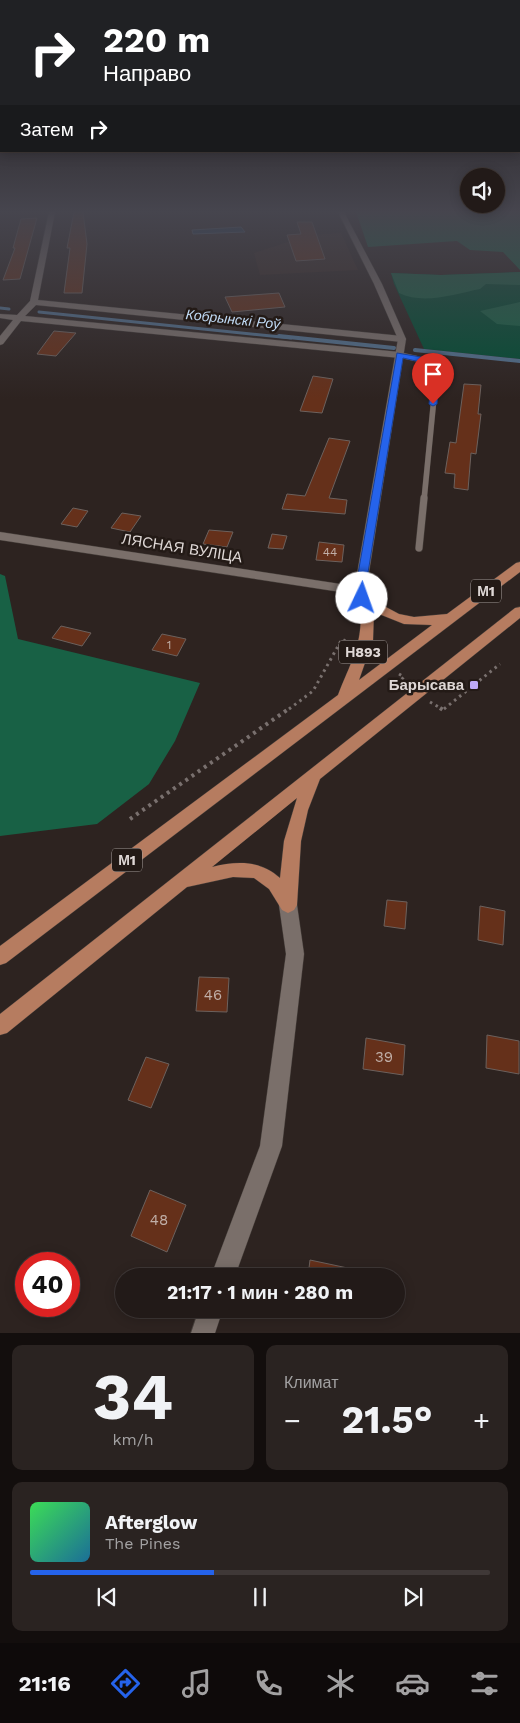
<!DOCTYPE html>
<html lang="ru">
<head>
<meta charset="utf-8">
<style>
  body { margin:0; font-family:"Work Sans",sans-serif; background:#2a2321; color:#f1f3f6; height:100vh; display:flex; flex-direction:column; font-size:19px; white-space:nowrap }
  * { box-sizing:border-box; margin:0 }
  p { font-size:16px; color:#a2a1a2 }
  .icon { flex:none; width:28px; height:28px; fill:none; stroke:currentColor; stroke-width:2; stroke-linecap:round; stroke-linejoin:round }
  .map { position:relative; height:1333px; overflow:hidden }
  .drawer { display:flex; flex-direction:column; gap:12px; padding:12px; background:#130e0d; flex:1 }
  .drawer>* { flex:none }
  .banner { position:absolute; left:0px; top:0px; width:520px; height:152px; box-shadow:0 2px 12px #0003,0 0 0 1px #3f3837; background:#202124; color:#fff; overflow:hidden }
  .fabs { position:absolute; left:460px; top:168px; display:grid; gap:10px }
  .fabs a { display:grid; place-items:center; width:45px; height:45px; border-radius:50%; background:#221a18; box-shadow:0 2px 12px #0003,0 0 0 1px #3f3837; font-size:25px }
  .speed { position:absolute; left:15px; top:1252px; display:flex; gap:10px; font-size:25px; font-weight:700; text-align:center }
  .speed>* { display:grid; place-content:center; width:65px; height:65px; border-radius:50%; background:#221a18; box-shadow:0 2px 12px #0003,0 0 0 1px #3f3837; line-height:1 }
  .speed .limit { border:8px solid #d22; background:#fff; color:#111 }
  .pin { position:absolute; display:grid; place-items:center; width:42px; height:42px; color:#fff; margin:-51px -21px; border-radius:50% 50% 50% 0; rotate:-45deg; box-shadow:0 0 5px #0007 }
  .pin .icon { rotate:45deg }
  .me { position:absolute; width:55px; margin:-28px; rotate:3deg; stroke-linejoin:round; filter:drop-shadow(0 0 4px #0008) }
  .turn { display:flex; align-items:center; gap:18px; height:105px; padding:0 20px; font-size:22px }
  .turn .icon { width:65px; height:65px; stroke-width:2.5 }
  .turn b { display:block; font-size:35px; line-height:42px }
  .then { display:flex; align-items:center; height:48px; padding:0 20px; background:#0003; gap:10px; font-size:19px }
  .big { font-size:38px; font-weight:700; line-height:1.1 }
  .drawer .tile { flex:1; display:flex; flex-direction:column; justify-content:center; gap:8px; min-width:0; padding:0 18px; border-radius:10px; background:#2a2321 }
  .drawer .dial { align-items:center; gap:0 }
  .dial b { font-size:65px; line-height:1 }
  .song { display:flex; align-items:center; gap:15px }
  .cover { width:60px; height:60px; border-radius:8px; background:linear-gradient(135deg,hsl(130 70% 55%),hsl(200 70% 35%)) }
  .played { height:5px; border-radius:2px; background:linear-gradient(90deg,#2563eb 40%,#3f3837 40%) }
  .keys { display:flex; justify-content:space-around; direction:ltr }
  .heat { display:flex; justify-content:space-between; align-items:center; font-size:28px; direction:ltr }
  .drawer .tiles { flex:1; display:grid; gap:12px; grid-template-columns:1fr 1fr }
  .tile:last-child { grid-column:span 2 }
  .trip { position:absolute; left:115px; top:1268px; width:290px; height:50px; border-radius:25px; background:#221a18; box-shadow:0 2px 12px #0003,0 0 0 1px #3f3837; font-weight:700; line-height:50px; text-align:center }
  .tabs { display:flex; height:80px; justify-content:space-around; align-items:center; background:#0e0a0a; color:#a2a1a2 }
  .tabs .icon { width:35px; height:35px }
  .tabs .on { color:#2563eb }
  .tabs b { font-size:22px; color:#f1f3f6 }
  .map>svg:first-child { display:block }
</style>
</head>
<body>
<div class="map">
<svg width="520" height="1333" viewBox="0 0 520 1333">
  <rect width="100%" height="100%" fill="#2d2320"/>
  <path fill="#392923" d="M 341,233 L 358,270 L 260,275 L 254,253 L 309,235 Z"/>
  <path fill="#034c33" d="M 520,272 L 520,359 L 424,349 L 394,284 L 391,273 L 441,275 Z"/>
  <path fill="#186145" d="M 356,212 L 520,212 L 520,270 L 503,252 L 470,250 L 457,241 L 368,247 Z
    M 520,272 L 520,285 L 486,284 L 480,289 C 455,294 423,305 399,293 L 391,273 L 441,275 Z
    M 520,302 L 520,326 L 497,324 L 480,311 Z
    M 0,574 L 5,576 L 18,639 L 200,683 L 175,741 L 149,784 L 97,824 L 0,836 Z"/>
  <path fill="#144169" stroke="#516e8a" d="M 241,227 L 245,232 L 193,234 L 192,230 Z"/>
  <g fill="none" stroke-linecap="round" stroke-linejoin="round">
    <path stroke="#516e8a" stroke-width="3" d="M 0,308 L 9,309
      M 39,312 L 291,338"/>
    <path stroke="#516e8a" stroke-width="4" d="M 279,336 L 394,348
      M 415,350 L 520,361"/>
  </g>
  <path fill="#65301a" stroke="#6c615d" d="M 74,212 L 83,212 L 87,244 L 82,293 L 64,293 L 70,248 L 67,248 Z
    M 37,218 L 20,279 L 3,280 L 15,248 L 13,248 L 21,219 Z
    M 297,222 L 312,222 L 325,259 L 296,261 L 287,235 L 301,234 Z
    M 279,293 L 285,307 L 232,312 L 225,297 Z
    M 54,331 L 76,333 L 56,356 L 37,354 Z
    M 313,376 L 333,379 L 322,413 L 300,411 Z
    M 464,384 L 481,385 L 478,414 L 481,414 L 476,454 L 471,453 L 468,490 L 454,488 L 455,474 L 445,473 L 450,442 L 456,443 Z
    M 329,438 L 350,441 L 329,498 L 347,500 L 345,514 L 282,509 L 287,494 L 305,496 Z
    M 73,508 L 88,511 L 77,527 L 61,524 Z
    M 122,513 L 141,516 L 130,532 L 111,528 Z
    M 209,530 L 233,532 L 227,547 L 203,544 Z
    M 272,534 L 287,536 L 283,549 L 268,548 Z
    M 319,542 L 344,545 L 342,562 L 316,560 Z
    M 61,626 L 91,633 L 82,646 L 52,638 Z
    M 162,634 L 186,639 L 177,656 L 152,650 Z
    M 387,900 L 407,902 L 405,929 L 384,926 Z
    M 480,906 L 505,911 L 503,945 L 478,940 Z
    M 199,977 L 229,978 L 227,1012 L 196,1011 Z
    M 487,1035 L 519,1041 L 519,1074 L 486,1068 Z
    M 366,1038 L 405,1045 L 403,1075 L 363,1069 Z
    M 146,1057 L 169,1064 L 151,1108 L 128,1100 Z
    M 150,1190 L 186,1205 L 167,1252 L 131,1236 Z
    M 310,1260 L 357,1270 L 356,1276 L 308,1276 Z"/>
  <g fill="none" stroke-linecap="round" stroke-linejoin="round">
    <g stroke="#453e3a" stroke-width="6">
      <path id="service-far1" d="M 400,355 L 418,359 L 437,367 L 424,500"/>
    </g>
    <g stroke="#453e3a" stroke-width="8">
      <path id="service" d="M 419,548 L 424,498"/>
    </g>
    <g stroke="#453e3a" stroke-width="1">
      <path id="minor" d="M 49,212 L 55,212 L 38,300 L 402,336 L 406,339 L 402,342 L 36,305 L 25,316 L 400,352 L 404,355 L 400,358 L 21,321 L 3,344 L 0,345 L 0,336 L 13,320 L 0,318 L 0,314 L 17,315 L 30,301 Z
        M 0,532 L 360,587 L 366,591 L 360,595 L 0,540 Z
        M 288,897 L 294,900 L 297,905 L 304,954 L 282,1146 L 235,1276 L 211,1276 L 260,1146 L 286,954 L 279,905 L 282,900 Z
        M 199,1309 L 223,1309 L 215,1333 L 191,1333 Z"/>
    </g>
    <g stroke="#453e3a" stroke-width="1">
      <path id="tertiary" d="M 338,212 L 344,212 L 382,284 L 406,339 L 366,591 L 372,602 L 366,606 L 358,601 L 354,591 L 398,339 L 374,284 Z"/>
    </g>
    <g stroke="#453e3a" stroke-width="1">
      <path id="trunk" d="M 520,562 L 520,572 L 6,963 L 0,965 L 0,946 L 338,695 C 352,659 364,643 360,602 L 361,599 L 371,599 L 399,614 L 414,617 L 447,614 L 516,563 ZM 374,612 L 404,624 L 432,625 L 359,680 L 373,640 Z
        M 520,607 L 520,618 L 320,779 L 308,810 L 301,841 L 297,905 L 294,910 L 288,913 L 282,910 L 269,889 L 254,878 L 233,877 L 187,887 L 7,1033 L 0,1035 L 0,1014 L 515,608 ZM 297,798 L 284,841 L 280,878 C 260,860 237,861 212,867 Z"/>
    </g>
    <path stroke="#79706e" stroke-width="3" stroke-dasharray="2.5 4" stroke-linecap="butt" d="M 399,674 L 404,677 L 398,683 L 403,685
      M 430,702 L 442,709
      M 289,709 L 313,691 L 342,639 L 349,643
      M 444,709 L 500,664"/>
    <path stroke="#79706e" stroke-width="4" stroke-dasharray="3 4.5" stroke-linecap="butt" d="M 440,708 L 443,710 L 445,708
      M 130,819 L 290,708"/>
    <use href="#service-far1" stroke="#7a6f6a" stroke-width="5.5"/>
    <use href="#service" stroke="#7a6f6a" stroke-width="7"/>
    <use href="#minor" fill="#7a6f6a" fill-rule="evenodd"/>
    <use href="#tertiary" fill="#7a6f6a" fill-rule="evenodd"/>
    <use href="#trunk" fill="#b67c60" fill-rule="evenodd"/>
  </g>
  <linearGradient id="sky" x2="0" y2="1"><stop stop-color="#191312"/><stop offset="0.53" stop-color="#46454e"/><stop offset="1" stop-color="#46454e" stop-opacity="0"/></linearGradient>
  <rect width="520" height="399" fill="url(#sky)"/>
  <path fill="#2563eb" stroke="#184099" d="M 397,353 L 421,357 L 440,366 L 437,404 L 433,406 L 429,404 L 433,368 L 416,361 L 403,358 L 365,591 L 367,598 L 362,601 L 358,600 L 355,591 Z"/>
  <rect fill="#bda9f5" stroke="#231a16" stroke-width="2" x="469" y="680" width="10" height="10" rx="2.5"/>
  <g text-anchor="middle" dominant-baseline="central" stroke-width="5" stroke-linejoin="round" paint-order="stroke">
    <g font-size="12" fill="#c0aea7">
      <text x="330" y="552">44</text>
      <text x="169" y="645">1</text>
    </g>
    <g font-size="14" font-style="italic" fill="#c0daf4" stroke="#231a16">
      <text transform="translate(233 319) rotate(6)">Кобрынскі Роў</text>
    </g>
    <g fill="#231a16" stroke="#a79f9c" stroke-width="1">
      <rect x="471" y="579.5" width="30" height="23" rx="4"/>
      <rect x="339" y="640.5" width="48" height="23" rx="4"/>
      <rect x="112" y="848.5" width="30" height="23" rx="4"/>
    </g>
    <g font-size="14" font-weight="bold" fill="#dfd8d6">
      <text x="486" y="591">М1</text>
      <text x="363" y="652">Н893</text>
      <text x="127" y="860">М1</text>
    </g>
    <g font-size="15" fill="#dfd8d6" stroke="#231a16">
      <text transform="translate(182 548) rotate(9)">ЛЯСНАЯ ВУЛІЦА</text>
    </g>
    <g font-size="15" font-weight="bold" fill="#dfd8d6" stroke="#231a16" text-anchor="end">
      <text x="464" y="685">Барысава</text>
    </g>
    <g font-size="15" fill="#c0aea7">
      <text x="213" y="995">46</text>
      <text x="384" y="1057">39</text>
      <text x="159" y="1220">48</text>
    </g>
  </g>
</svg>
<div class="fabs">
<a><svg class="icon" aria-label="sound" viewBox="0 0 24 24"><path d="M4 9h4l5-4v14l-5-4H4zM17 9q2 3 0 6"/></svg></a>
</div>
<div class="speed"><div class="limit">40</div></div>
<div class="pin" style="left:433px;top:404px;background:#d93025"><svg class="icon" aria-label="arrive" viewBox="0 0 24 24"><path d="M6 21V4h12l-3 4 3 4H6"/></svg></div>
<svg class="me" style="left:362px;top:598px" viewBox="-20 -20 40 40"><circle r="19" fill="#fff"/><path d="M0-13L10 11 0 6-10 11z" fill="#2563eb"/></svg>
<div class="trip">21:17 · 1 мин · 280 m</div>
<div class="banner">
<div class="turn"><svg class="icon" aria-label="right" viewBox="0 0 24 24"><path d="M7 20v-9h11M14 6l5 5-5 5"/></svg><div><b>220 m</b>Направо</div></div>
<div class="then">Затем<svg class="icon" aria-label="right" viewBox="0 0 24 24"><path d="M7 20v-9h11M14 6l5 5-5 5"/></svg></div>
</div>
</div>
<section class="drawer">
<div class="tiles">
<div class="tile dial"><b>34</b><p>km/h</p></div>
<div class="tile"><p>Климат</p>
<div class="heat"><a>−</a><b class="big">21.5°</b><a>+</a></div>
</div>
<div class="tile">
<div class="song"><i class="cover"></i><div><b>Afterglow</b><p>The Pines</p></div></div>
<div class="played"></div>
<div class="keys"><svg class="icon" aria-label="previous" viewBox="0 0 24 24"><path d="M18 5L8 12l10 7zM5 5v14"/></svg><svg class="icon" aria-label="pause" viewBox="0 0 24 24"><path d="M8 5v14M16 5v14"/></svg><svg class="icon" aria-label="next" viewBox="0 0 24 24"><path d="M6 5l10 7-10 7zM19 5v14"/></svg></div>
</div>
</div>
</section>
<nav class="tabs">
<b>21:16</b>
<svg class="icon on" aria-label="directions" viewBox="0 0 24 24"><path d="M12 3l9 9-9 9-9-9zM9 14v-3h6M13 9l2 2-2 2"/></svg>
<svg class="icon" aria-label="music" viewBox="0 0 24 24"><path d="M9 18V5l10-2v13"/><circle cx="6" cy="18" r="3"/><circle cx="16" cy="16" r="3"/></svg>
<svg class="icon" aria-label="phone" viewBox="0 0 24 24"><path d="M5 4h4l2 5-3 2q2 4 5 5l2-3 5 2v4C11 20 4 13 5 4z"/></svg>
<svg class="icon" aria-label="climate" viewBox="0 0 24 24"><path d="M12 3v18M4 7l16 10M4 17L20 7"/></svg>
<svg class="icon" aria-label="car" viewBox="0 0 24 24"><path d="M5 17H2v-5l4-1 3-4h7l3 4 3 1v5h-3M9 17h6M6 11h13"/><circle cx="7" cy="17" r="2"/><circle cx="17" cy="17" r="2"/></svg>
<svg class="icon" aria-label="filters" viewBox="0 0 24 24"><path d="M4 7h16M4 17h16"/><circle cx="9" cy="7" r="2"/><circle cx="15" cy="17" r="2"/></svg>
</nav>
</body>
</html>
